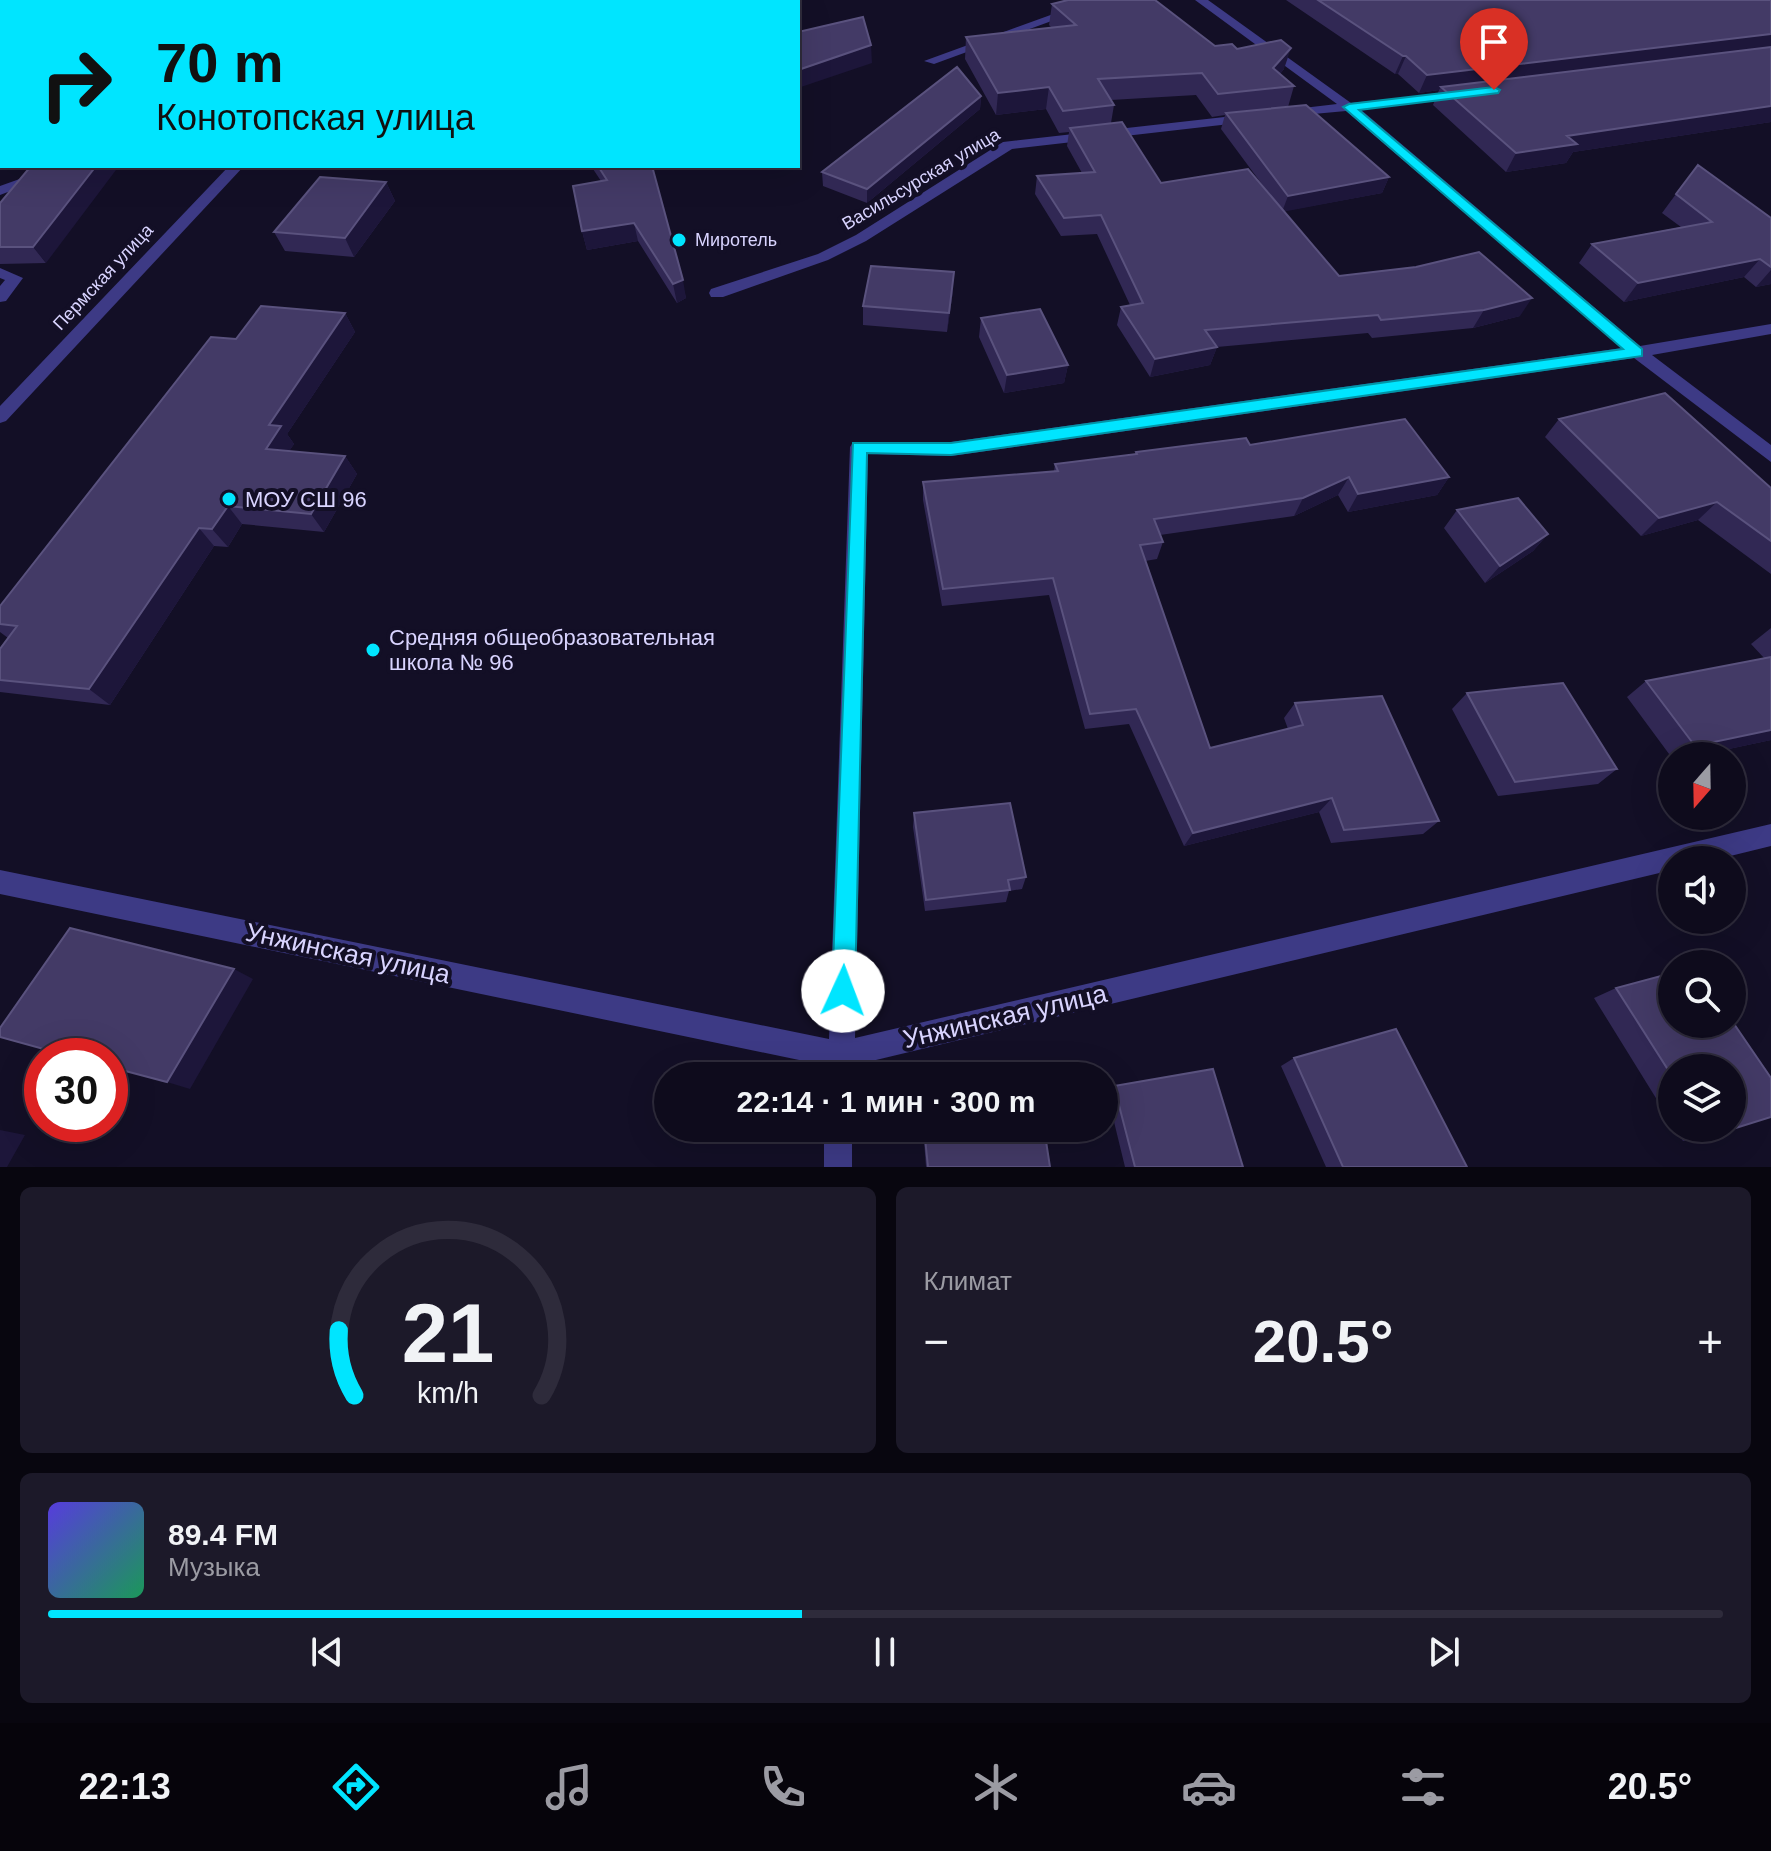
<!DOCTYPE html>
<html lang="ru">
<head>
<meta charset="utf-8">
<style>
  body { margin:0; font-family:Helvetica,sans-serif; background:#1c1929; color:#f1f3f6; height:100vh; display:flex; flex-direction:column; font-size:30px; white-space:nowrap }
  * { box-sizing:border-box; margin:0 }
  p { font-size:26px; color:#9b9ba3 }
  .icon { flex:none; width:44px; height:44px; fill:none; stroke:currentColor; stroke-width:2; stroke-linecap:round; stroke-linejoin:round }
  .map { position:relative; height:1167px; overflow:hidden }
  .sheet { display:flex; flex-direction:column; gap:20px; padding:20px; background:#08060f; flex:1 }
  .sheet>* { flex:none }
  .hud { position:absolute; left:0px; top:0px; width:800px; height:168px; box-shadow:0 8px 32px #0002,0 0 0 2px #2e2b3b; background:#00e5ff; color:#111; overflow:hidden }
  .needle { width:52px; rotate:200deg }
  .fabs { position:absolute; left:1658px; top:742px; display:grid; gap:16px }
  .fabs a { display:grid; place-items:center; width:88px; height:88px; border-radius:50%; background:#0e0b1c; box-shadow:0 8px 32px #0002,0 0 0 2px #2e2b3b; font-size:40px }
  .speed { position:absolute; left:24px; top:1038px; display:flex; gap:16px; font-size:40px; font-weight:700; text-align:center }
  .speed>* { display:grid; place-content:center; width:104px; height:104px; border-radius:50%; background:#0e0b1c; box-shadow:0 8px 32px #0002,0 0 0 2px #2e2b3b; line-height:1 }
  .speed .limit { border:12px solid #d22; background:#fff; color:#111 }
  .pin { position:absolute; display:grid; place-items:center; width:68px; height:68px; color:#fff; margin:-82px -34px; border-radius:50% 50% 50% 0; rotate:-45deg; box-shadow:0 0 8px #0007 }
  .pin .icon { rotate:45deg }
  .me { position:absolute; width:88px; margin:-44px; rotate:2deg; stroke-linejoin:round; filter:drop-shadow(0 0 6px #0008) }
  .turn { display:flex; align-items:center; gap:28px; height:168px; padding:0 24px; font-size:36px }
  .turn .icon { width:104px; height:104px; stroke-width:2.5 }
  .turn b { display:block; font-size:56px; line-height:68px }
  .big { font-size:60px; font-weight:700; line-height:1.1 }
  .sheet .card { flex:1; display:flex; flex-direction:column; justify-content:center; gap:12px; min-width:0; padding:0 28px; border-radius:12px; background:#1c1929 }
  .sheet .dial { align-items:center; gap:0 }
  .dial svg { height:208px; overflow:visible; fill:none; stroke:#2e2b3b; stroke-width:7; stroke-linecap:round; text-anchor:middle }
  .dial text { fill:#f1f3f6; stroke:none }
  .song { display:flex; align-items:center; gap:24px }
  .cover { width:96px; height:96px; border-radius:12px; background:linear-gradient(135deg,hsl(250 70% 55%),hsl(150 70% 35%)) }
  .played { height:8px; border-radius:4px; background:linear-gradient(90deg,#00e5ff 45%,#2e2b3b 45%) }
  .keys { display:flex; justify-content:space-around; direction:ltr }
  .heat { display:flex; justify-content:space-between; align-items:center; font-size:44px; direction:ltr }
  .sheet .tiles { flex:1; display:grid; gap:20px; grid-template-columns:1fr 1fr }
  .card:last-child { grid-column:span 2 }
  .trip { position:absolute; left:654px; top:1062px; width:464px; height:80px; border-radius:40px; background:#0e0b1c; box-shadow:0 8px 32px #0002,0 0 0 2px #2e2b3b; font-weight:700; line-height:80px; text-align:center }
  .tabs { display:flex; height:128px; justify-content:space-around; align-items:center; background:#06040b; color:#9b9ba3 }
  .tabs .icon { width:56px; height:56px }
  .tabs .active { color:#00e5ff }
  .tabs b { font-size:36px; color:#f1f3f6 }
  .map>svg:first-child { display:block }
</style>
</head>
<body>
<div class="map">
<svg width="1771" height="1167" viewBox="0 0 1771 1167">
  <rect width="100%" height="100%" fill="#130f26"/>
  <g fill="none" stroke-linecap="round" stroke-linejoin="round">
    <path fill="#3d3a85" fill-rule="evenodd" d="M 172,0 L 184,0 L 186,2 L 174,2 Z
      M 1092,0 L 1109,0 L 934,64 L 924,61 Z
      M 1195,0 L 1208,0 L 1351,103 L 1466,91 L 1467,94 L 1461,98 L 1360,109 L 1640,346 L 1771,324 L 1771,334 L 1652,355 L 1771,445 L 1771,462 L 1634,358 L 951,456 L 868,454 L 855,1038 L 1771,824 L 1771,846 L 1714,860 L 1672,860 L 1672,870 L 855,1065 L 855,1076 L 827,1076 L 828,1066 L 0,894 L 0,870 L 829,1039 L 850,447 L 853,442 L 951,442 L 1622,348 L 1346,111 L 1281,117 L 1281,111 L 1286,110 L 1337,104 Z
      M 1251,114 L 1256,115 L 1256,121 L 1012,149 L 866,241 L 828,260 L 723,297 L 711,297 L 709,293 L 711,289 L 818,254 L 856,235 L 1003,142 Z
      M 56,166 L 76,166 L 0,195 L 0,186 Z
      M 229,166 L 244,166 L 6,421 L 0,423 L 0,406 Z
      M 0,268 L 23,278 L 6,301 L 0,302 L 0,286 L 5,280 L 0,278 Z
      M 824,1128 L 852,1128 L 852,1167 L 824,1167 Z"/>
    <path stroke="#ff4fa3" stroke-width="24" d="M 65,2 L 67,0
      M 0,70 L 2,68"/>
  </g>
  <path fill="#312854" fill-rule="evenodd" d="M 1286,0 L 1771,0 L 1771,122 L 1573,152 L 1566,163 L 1506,172 L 1433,105 L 1439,90 L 1419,93 L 1398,74 L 1395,74 Z
    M 1052,4 L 1215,46 L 1237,49 L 1284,69 L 1280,74 L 1294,86 L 1288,107 L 1389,177 L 1382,193 L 1284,211 L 1339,276 L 1520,316 L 1473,328 L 1372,338 L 1368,333 L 1217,347 L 1210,365 L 1150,377 L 1117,325 L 1121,307 L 1130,305 L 1097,234 L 1061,236 L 1035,194 L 1037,176 L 1082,173 L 1067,146 L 1069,132 L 1059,133 L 1046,109 L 996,115 L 965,59 L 966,37 L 1052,28 L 1049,25 ZM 1196,95 L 1212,117 L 1225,115 L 1221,129 L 1267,191 L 1161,183 L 1111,123 L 1114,105 L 1111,100 Z
    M 981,96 L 980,109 L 867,203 L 823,186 L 822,172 Z
    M 2,129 L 2,160 L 0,161 L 0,131 Z
    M 591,166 L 652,166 L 686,298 L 677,303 L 638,241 L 587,250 L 582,231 L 601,181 Z
    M 386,182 L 395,201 L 354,257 L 285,251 L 274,232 Z
    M 1676,194 L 1771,218 L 1771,284 L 1756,287 L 1744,277 L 1624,302 L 1579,263 L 1592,244 L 1681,227 L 1662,213 Z
    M 0,203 L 46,263 L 0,264 Z
    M 953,291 L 947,332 L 863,325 L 863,306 Z
    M 345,313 L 355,332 L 287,434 L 294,444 L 289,451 L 345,456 L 357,474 L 324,532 L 242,524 L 228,547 L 214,546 L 110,705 L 0,692 L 0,649 L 8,638 L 0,632 L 0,606 L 236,339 Z
    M 981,318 L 1068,365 L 1064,383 L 1004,393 L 979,337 Z
    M 1559,419 L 1771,488 L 1771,574 L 1698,520 L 1641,536 L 1545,437 Z
    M 1250,445 L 1449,477 L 1437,495 L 1348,512 L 1338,495 L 1294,516 L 1160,535 L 1163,542 L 1157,559 L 1145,561 L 1210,748 L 1288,729 L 1284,718 L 1295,703 L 1439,821 L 1423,834 L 1331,843 L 1319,812 L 1184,846 L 1129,724 L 1085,729 L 1049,595 L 942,606 L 923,500 L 923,482 L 1054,471 L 1055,464 L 1135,454 L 1136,452 Z
    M 1457,510 L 1548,534 L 1533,551 L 1485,583 L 1444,528 Z
    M 1771,628 L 1771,740 L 1696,756 L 1672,756 L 1672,758 L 1627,697 L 1646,681 L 1764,658 L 1751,644 Z
    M 1467,693 L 1617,769 L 1598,784 L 1498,796 L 1452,709 Z
    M 914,813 L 1026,877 L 1022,889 L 1009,891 L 1006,902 L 925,911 L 913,827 Z
    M 1672,973 L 1672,1024 L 1732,1024 L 1732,1021 L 1771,1078 L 1771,1117 L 1710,1136 L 1683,1141 L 1674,1128 L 1732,1128 L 1732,1068 L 1672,1068 L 1672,1124 L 1594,998 L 1616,988 Z
    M 1294,1058 L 1467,1167 L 1326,1167 L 1281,1066 Z
    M 1114,1086 L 1243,1167 L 1125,1167 L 1107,1093 Z
    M 923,1128 L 1044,1128 L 1050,1167 L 926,1167 Z"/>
  <path fill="#1d163a" d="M 286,0 L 377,0 L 366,2 L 286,2 Z
    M 1771,34 L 1771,50 L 1441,87 L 1439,90 L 1419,93 L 1427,75 Z
    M 871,45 L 872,63 L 798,88 L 798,70 Z
    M 1291,48 L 1284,69 L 1266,90 L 1273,68 Z
    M 1403,56 L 1406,56 L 1398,74 L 1395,74 Z
    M 1049,87 L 1046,109 L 996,115 L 998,93 Z
    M 981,96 L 980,109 L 867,203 L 867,189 Z
    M 1771,106 L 1771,122 L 1573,152 L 1566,163 L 1506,172 L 1516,153 L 1567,136 Z
    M 96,166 L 119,166 L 46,263 L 33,247 Z
    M 1389,177 L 1382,193 L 1282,212 L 1288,196 Z
    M 386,182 L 395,201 L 354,257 L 345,238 Z
    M 634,223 L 638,241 L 587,250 L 582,231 Z
    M 1760,259 L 1744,277 L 1624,302 L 1638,283 Z
    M 1771,270 L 1771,284 L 1756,287 Z
    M 954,272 L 953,291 L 947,332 L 949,313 Z
    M 683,280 L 686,298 L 677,303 L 673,284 Z
    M 1532,298 L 1520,316 L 1473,328 L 1484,310 Z
    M 345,313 L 355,332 L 287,434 L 294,444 L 279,467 L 266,449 L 269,425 Z
    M 1217,347 L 1210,365 L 1150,377 L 1155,359 Z
    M 1068,365 L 1064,383 L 1004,393 L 1007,375 Z
    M 345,456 L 357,474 L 324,532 L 311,514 Z
    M 1349,477 L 1338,495 L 1294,516 L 1303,498 Z
    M 1449,477 L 1437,495 L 1348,512 L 1358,494 Z
    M 1717,502 L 1698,520 L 1641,536 L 1659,518 Z
    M 228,506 L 242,524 L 228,547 L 212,529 Z
    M 199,528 L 214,546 L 110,705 L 89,689 Z
    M 1548,534 L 1533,551 L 1485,583 L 1500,566 Z
    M 1771,730 L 1771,740 L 1696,756 L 1681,756 L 1695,746 Z
    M 1332,798 L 1319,812 L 1184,846 L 1193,833 Z
    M 234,969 L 253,979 L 190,1089 L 167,1082 Z
    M 0,1130 L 25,1135 L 7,1167 L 0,1167 Z"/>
  <path fill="#433a66" stroke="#5a527e" stroke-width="2" d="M 412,0 L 568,0 L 569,2 L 413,2 Z
    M 1068,0 L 1155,0 L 1215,46 L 1232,44 L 1237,49 L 1281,40 L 1291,48 L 1273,68 L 1294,86 L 1218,94 L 1202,73 L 1098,79 L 1114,105 L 1063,111 L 1049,87 L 998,93 L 966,37 L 1076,25 L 1052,4 Z
    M 1318,0 L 1771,0 L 1771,34 L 1427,75 L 1406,56 L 1403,56 Z
    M 863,17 L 871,45 L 798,70 L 798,32 Z
    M 1771,47 L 1771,106 L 1567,136 L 1577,144 L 1516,153 L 1441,87 Z
    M 957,67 L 981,96 L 867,189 L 822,172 Z
    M 1306,105 L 1389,177 L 1288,196 L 1226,113 Z
    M 1122,122 L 1161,183 L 1248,169 L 1339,276 L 1416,267 L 1479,252 L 1532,298 L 1484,310 L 1381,320 L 1378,315 L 1205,330 L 1217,347 L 1155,359 L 1121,307 L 1143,303 L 1101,215 L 1064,218 L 1037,176 L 1095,172 L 1070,128 Z
    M 2,129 L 2,144 L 0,144 L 0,131 Z
    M 1698,165 L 1771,218 L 1771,267 L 1760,259 L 1638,283 L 1592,244 L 1712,222 L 1676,194 Z
    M 31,166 L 96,166 L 33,247 L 0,247 L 0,203 Z
    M 598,166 L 652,166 L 683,280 L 673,284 L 634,223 L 582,231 L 573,186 L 607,180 Z
    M 320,177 L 386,182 L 345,238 L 274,232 Z
    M 871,266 L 954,272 L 949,313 L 863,306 Z
    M 261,306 L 345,313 L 269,425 L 281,426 L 266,449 L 345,456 L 311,514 L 228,506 L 212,529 L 199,528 L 89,689 L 0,680 L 0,649 L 17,626 L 0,624 L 0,606 L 211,337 L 236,339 Z
    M 1040,309 L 1068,365 L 1007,375 L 981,318 Z
    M 1665,393 L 1771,488 L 1771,541 L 1717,502 L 1659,518 L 1559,419 Z
    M 1405,419 L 1449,477 L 1358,494 L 1349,477 L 1303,498 L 1154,519 L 1163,542 L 1140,545 L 1210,748 L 1303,725 L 1295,703 L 1382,696 L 1439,821 L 1344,830 L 1332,798 L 1193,833 L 1136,709 L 1090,714 L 1053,578 L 943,589 L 923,482 L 1058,471 L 1055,464 L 1137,454 L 1136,452 L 1246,438 L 1250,445 Z
    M 1518,498 L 1548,534 L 1500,566 L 1457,510 Z
    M 1771,657 L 1771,730 L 1695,746 L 1646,681 Z
    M 1563,683 L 1617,769 L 1515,782 L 1467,693 Z
    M 1010,803 L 1026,877 L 1008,880 L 1010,890 L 926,900 L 914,813 Z
    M 70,928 L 234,969 L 167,1082 L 110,1067 L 110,1056 L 69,1056 L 0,1037 L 0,1028 Z
    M 1672,973 L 1672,1024 L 1732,1024 L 1732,1021 L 1771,1078 L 1771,1117 L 1710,1136 L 1705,1128 L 1732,1128 L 1732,1068 L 1672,1068 L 1672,1076 L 1616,988 Z
    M 1396,1029 L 1467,1167 L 1343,1167 L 1294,1058 Z
    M 1213,1069 L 1243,1167 L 1135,1167 L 1114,1086 Z
    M 924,1128 L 1044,1128 L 1050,1167 L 928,1167 Z"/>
  <path fill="#00e5ff" stroke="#0095a6" stroke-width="2" d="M 1494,87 L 1500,90 L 1498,93 L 1359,110 L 1642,349 L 1642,356 L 951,455 L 867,453 L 855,991 L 852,999 L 843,1002 L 835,999 L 832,991 L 853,443 L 951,443 L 1623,349 L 1343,107 L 1349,104 Z"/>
  <g fill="#00e5ff" stroke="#130f26" stroke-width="3">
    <circle cx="679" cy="240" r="8"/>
    <circle cx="229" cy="499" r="8"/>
    <circle cx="373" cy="650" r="8"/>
  </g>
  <g text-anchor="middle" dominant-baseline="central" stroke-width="8" stroke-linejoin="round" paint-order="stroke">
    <g font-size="18" fill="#d9d4ff" stroke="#130f26">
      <text transform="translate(921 179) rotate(-31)">Васильсурская улица</text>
      <text transform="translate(103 277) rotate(-47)">Пермская улица</text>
    </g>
    <g font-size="18" fill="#d9d4ff" stroke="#130f26" text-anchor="start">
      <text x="695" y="240">Миротель</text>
    </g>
    <g font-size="22" fill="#d9d4ff" stroke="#130f26" text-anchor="start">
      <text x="245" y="499">МОУ СШ 96</text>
      <text x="389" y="637">Средняя общеобразовательная<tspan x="389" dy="25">школа № 96</tspan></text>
    </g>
    <g font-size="26" fill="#d9d4ff" stroke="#130f26">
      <text transform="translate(348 953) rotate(12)">Унжинская улица</text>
      <text transform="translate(1005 1016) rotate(-13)">Унжинская улица</text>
    </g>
  </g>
</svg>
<div class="fabs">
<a><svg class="needle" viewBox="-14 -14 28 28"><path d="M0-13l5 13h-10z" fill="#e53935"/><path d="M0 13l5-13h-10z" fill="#9b9ba3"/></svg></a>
<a><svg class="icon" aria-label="sound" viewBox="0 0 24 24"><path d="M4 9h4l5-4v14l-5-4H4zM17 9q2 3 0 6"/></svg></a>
<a><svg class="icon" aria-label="search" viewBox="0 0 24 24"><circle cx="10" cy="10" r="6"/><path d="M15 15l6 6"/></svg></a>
<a><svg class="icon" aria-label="layers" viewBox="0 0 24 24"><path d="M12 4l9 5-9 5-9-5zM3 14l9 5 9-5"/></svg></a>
</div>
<div class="speed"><div class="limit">30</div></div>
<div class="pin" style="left:1494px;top:90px;background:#d93025"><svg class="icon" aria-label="arrive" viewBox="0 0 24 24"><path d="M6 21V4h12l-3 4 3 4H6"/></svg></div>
<svg class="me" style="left:843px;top:991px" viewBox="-20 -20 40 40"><circle r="19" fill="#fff"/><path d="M0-13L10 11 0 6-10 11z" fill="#00e5ff"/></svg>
<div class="trip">22:14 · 1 мин · 300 m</div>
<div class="hud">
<div class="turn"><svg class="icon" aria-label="right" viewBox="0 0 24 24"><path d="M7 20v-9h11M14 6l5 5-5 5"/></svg><div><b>70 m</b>Конотопская улица</div></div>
</div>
</div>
<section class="sheet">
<div class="tiles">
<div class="card dial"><svg viewBox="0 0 100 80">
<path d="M14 69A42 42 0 1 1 86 69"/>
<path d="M14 69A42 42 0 0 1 8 44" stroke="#00e5ff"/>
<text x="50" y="56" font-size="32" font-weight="700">21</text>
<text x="50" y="72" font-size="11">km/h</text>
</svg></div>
<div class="card"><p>Климат</p>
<div class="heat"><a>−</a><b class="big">20.5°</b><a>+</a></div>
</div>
<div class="card">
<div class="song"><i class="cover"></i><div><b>89.4 FM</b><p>Музыка</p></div></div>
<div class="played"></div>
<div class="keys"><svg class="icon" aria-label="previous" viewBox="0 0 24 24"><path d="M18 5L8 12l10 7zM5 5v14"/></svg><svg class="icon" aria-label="pause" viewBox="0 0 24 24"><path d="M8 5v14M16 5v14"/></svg><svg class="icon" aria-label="next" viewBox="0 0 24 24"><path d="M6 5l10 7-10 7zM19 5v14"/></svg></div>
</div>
</div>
</section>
<nav class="tabs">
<b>22:13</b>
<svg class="icon active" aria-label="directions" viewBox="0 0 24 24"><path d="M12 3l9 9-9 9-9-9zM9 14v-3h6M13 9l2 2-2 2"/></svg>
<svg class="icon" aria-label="music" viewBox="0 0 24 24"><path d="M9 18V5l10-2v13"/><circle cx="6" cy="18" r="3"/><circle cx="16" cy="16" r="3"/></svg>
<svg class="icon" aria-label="phone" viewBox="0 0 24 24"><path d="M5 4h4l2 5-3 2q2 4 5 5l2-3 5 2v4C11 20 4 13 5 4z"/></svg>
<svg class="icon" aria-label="climate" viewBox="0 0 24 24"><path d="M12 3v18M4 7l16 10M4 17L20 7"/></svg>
<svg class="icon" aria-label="car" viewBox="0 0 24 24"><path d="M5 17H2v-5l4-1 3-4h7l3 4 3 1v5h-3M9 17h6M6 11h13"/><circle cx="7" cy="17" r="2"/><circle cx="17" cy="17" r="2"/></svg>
<svg class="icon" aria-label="filters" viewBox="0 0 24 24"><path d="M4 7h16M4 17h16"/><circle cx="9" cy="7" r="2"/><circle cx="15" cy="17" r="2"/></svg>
<b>20.5°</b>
</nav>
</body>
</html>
